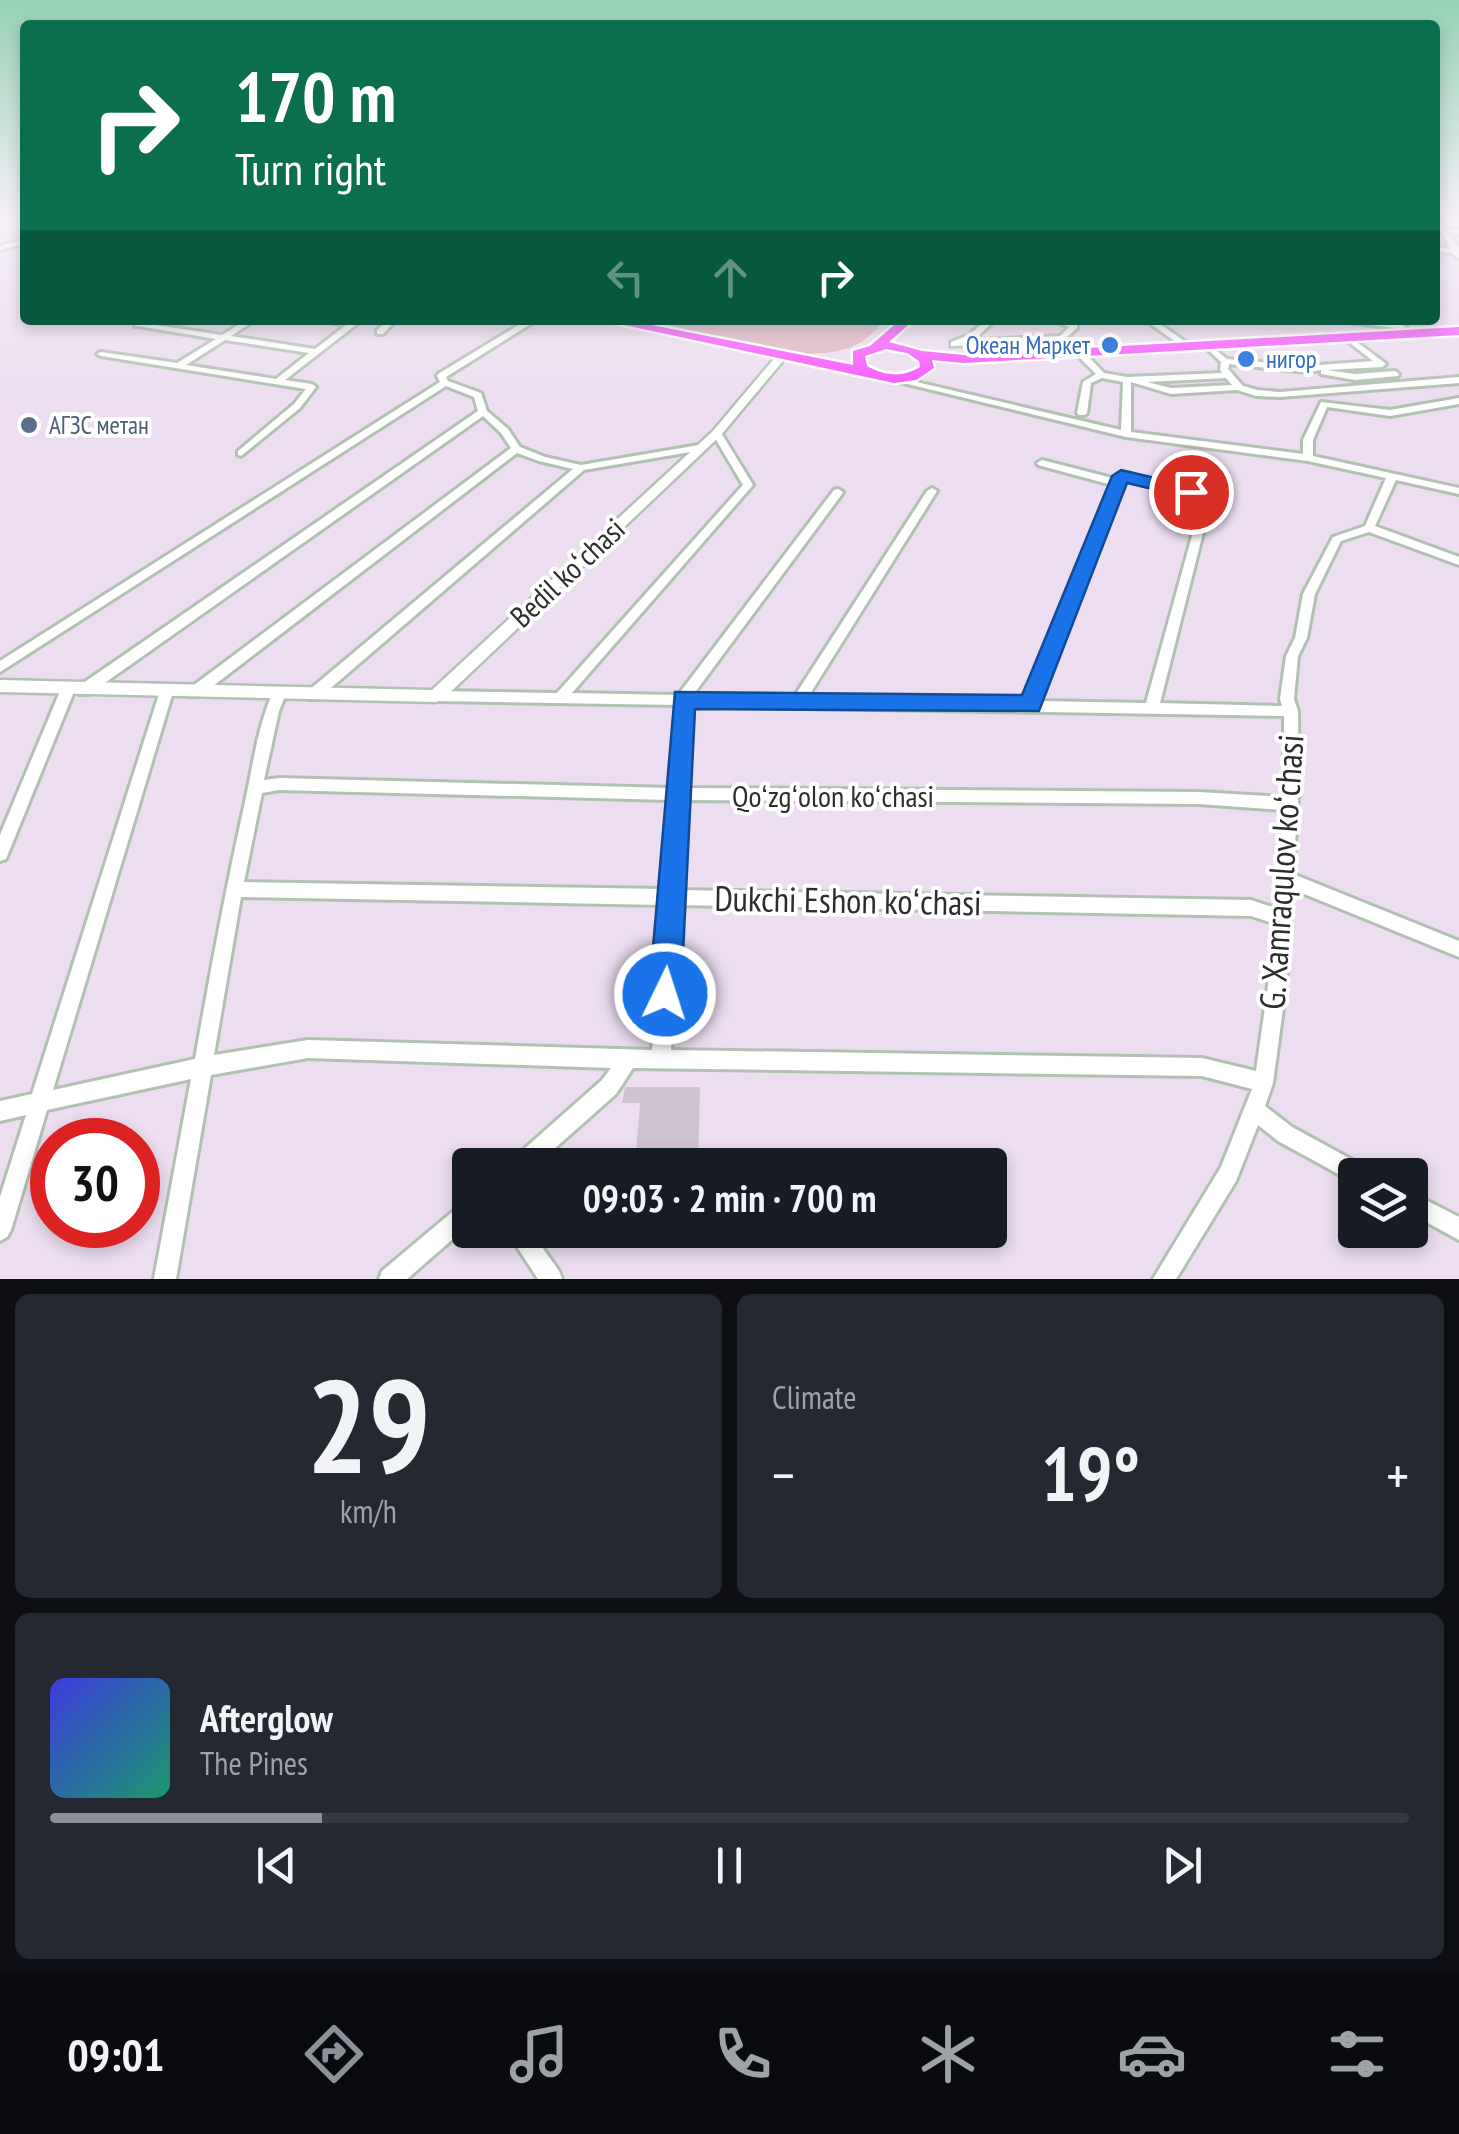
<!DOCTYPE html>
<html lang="en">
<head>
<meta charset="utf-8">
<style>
  body { margin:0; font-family:"PT Sans Narrow",sans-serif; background:#242831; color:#f1f3f6; height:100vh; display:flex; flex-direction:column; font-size:38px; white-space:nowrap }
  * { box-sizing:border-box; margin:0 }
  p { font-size:32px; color:#9ea1a6 }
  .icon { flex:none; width:55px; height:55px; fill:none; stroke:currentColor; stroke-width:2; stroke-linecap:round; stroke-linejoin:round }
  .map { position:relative; height:1279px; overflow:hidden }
  .panel { display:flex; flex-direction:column; gap:15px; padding:15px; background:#0d0f14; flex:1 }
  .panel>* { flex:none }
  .guide { position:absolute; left:20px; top:20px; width:1420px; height:305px; border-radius:10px; box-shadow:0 5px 15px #0003; background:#0b6e4f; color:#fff; overflow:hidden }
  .buttons { position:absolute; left:1338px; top:1158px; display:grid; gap:20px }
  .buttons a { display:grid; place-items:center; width:90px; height:90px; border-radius:10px; background:#171b24; box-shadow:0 5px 15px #0003; font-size:50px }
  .speed { position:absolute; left:30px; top:1118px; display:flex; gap:20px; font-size:50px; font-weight:700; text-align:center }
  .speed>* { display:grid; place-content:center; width:130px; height:130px; border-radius:50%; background:#171b24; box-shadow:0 5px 15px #0003; line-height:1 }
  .speed .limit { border:15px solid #d22; background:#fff; color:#111 }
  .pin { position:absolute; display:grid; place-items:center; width:85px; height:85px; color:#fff; margin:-42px; border:5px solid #fff; border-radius:50%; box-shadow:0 2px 10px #0007 }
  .me { position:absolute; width:110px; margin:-55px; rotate:4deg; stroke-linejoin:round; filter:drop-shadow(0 0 8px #0008) }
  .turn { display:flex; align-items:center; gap:35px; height:210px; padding:0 50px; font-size:45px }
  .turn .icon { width:130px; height:130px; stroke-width:2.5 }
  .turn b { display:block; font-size:70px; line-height:85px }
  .lanes { display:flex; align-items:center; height:95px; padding:0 50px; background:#0003; justify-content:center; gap:50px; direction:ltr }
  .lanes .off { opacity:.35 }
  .big { font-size:75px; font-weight:700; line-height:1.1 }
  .panel .tile { flex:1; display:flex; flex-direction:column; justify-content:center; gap:15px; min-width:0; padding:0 35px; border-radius:15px; background:#242831 }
  .panel .dial { align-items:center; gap:0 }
  .dial b { font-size:130px; line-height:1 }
  .song { display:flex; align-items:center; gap:30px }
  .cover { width:120px; height:120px; border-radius:15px; background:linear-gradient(135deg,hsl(240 70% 55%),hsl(160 70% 35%)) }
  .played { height:10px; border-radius:5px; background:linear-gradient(90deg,#8c9099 20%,#363941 20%) }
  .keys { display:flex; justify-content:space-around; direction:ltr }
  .heat { display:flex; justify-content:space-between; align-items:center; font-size:55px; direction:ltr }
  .panel .tiles { flex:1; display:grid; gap:15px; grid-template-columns:1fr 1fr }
  .tile:last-child { grid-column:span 2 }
  .trip { position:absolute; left:452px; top:1148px; width:555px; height:100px; border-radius:10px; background:#171b24; box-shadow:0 5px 15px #0003; font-weight:700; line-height:100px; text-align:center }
  .tabs { display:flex; height:160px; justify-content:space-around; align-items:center; background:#090b0e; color:#9ea1a6 }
  .tabs .icon { width:70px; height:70px }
  .tabs .current { color:#8c9099 }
  .tabs b { font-size:45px; color:#f1f3f6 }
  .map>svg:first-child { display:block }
</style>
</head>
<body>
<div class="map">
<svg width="1459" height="1279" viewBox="0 0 1459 1279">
  <rect width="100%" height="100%" fill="#ecdef0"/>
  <path fill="#dcb4c0" d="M 650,320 L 882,320 L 884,321 C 877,328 870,337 861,342 C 812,373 704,333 650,320 Z"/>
  <path fill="#cfc3d2" d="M 625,1087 L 700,1087 L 698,1165 L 635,1165 L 640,1103 L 622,1103 Z"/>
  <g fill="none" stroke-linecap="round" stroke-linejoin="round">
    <g stroke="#b2c2b2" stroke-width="6">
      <path id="minor" d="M 1435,227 L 1459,230 L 1459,234 L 1435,231 Z
        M 25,239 L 25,243 L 0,250 L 0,246 Z
        M 1435,247 L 1459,250 L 1459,254 L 1435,251 Z
        M 246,320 L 255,320 L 231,336 L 315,349 L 346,325 L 320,320 L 341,320 L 357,324 L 285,380 L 312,384 L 316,387 L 300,408 L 241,456 L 238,455 L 238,451 L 294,404 L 306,389 L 101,356 L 97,354 L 101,352 L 177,363 L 216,339 L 138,326 L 135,326 L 135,322 L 222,335 ZM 225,340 L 309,353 L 276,379 L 186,365 Z
        M 388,320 L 396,320 L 383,334 L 377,334 L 377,330 Z
        M 527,320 L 537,320 L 446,377 L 448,381 L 481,393 L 487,411 L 508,429 L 520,447 L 545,457 L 581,465 L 699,445 L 702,446 L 702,450 L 584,470 L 318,699 L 308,699 L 306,695 L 308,691 L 573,469 L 539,461 L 517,453 L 200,696 L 190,696 L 188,692 L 190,688 L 511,448 L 501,433 L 483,416 L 89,694 L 79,694 L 77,690 L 79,686 L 478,411 L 474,397 L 446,386 L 0,672 L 0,661 L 440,382 L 437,376 L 438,374 Z
        M 986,320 L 995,320 L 975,339 L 966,341 L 1060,336 L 1069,327 L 1052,320 L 1064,320 L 1077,324 L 1077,328 L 1066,338 L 1078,351 L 1083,351 L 1104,373 L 1127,377 L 1222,373 L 1220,370 L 1221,362 L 1204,346 L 1208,344 L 1227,359 L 1307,366 L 1373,361 L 1346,340 L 1346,336 L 1349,336 L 1386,364 L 1382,367 L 1327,370 L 1355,374 L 1395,371 L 1399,374 L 1398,376 L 1355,380 L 1321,374 L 1321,370 L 1307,372 L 1229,364 L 1228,369 L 1243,386 L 1257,390 L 1280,392 L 1459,377 L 1459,383 L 1280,397 L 1256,396 L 1237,390 L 1171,394 L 1131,382 L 1131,432 L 1303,454 L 1303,440 L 1321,402 L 1390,410 L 1459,398 L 1459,404 L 1390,416 L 1327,407 L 1313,440 L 1313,456 L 1459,488 L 1459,494 L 1396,480 L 1375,526 L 1459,557 L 1459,565 L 1369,532 L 1341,541 L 1315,594 L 1307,638 L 1298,656 L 1294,699 L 1298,711 L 1299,785 L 1293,874 L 1459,941 L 1459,957 L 1292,889 L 1286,986 L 1273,1083 L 1265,1106 L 1292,1127 L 1367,1168 L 1370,1175 L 1355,1175 L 1355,1183 L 1353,1182 L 1278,1141 L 1258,1125 L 1236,1181 L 1176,1279 L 1153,1279 L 1221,1167 L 1252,1089 L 1202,1076 L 633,1068 L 616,1094 L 536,1165 L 511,1165 L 514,1158 L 602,1080 L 611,1068 L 308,1058 L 211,1075 L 176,1279 L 154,1279 L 191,1079 L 47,1110 L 11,1230 L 7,1237 L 0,1241 L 0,1197 L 26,1115 L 0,1121 L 0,1101 L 32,1094 L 161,688 L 171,688 L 173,692 L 53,1090 L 195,1059 C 210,973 226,887 245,802 C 253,765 258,724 274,690 L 284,690 L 286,694 L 279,711 L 264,780 L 279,778 L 670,788 L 676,705 L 436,701 L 431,700 L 429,696 L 431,692 L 436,691 L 557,693 L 743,485 L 712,433 L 714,431 L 720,431 L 753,485 L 572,693 L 678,695 L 834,490 L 838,489 L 843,492 L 842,494 L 693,695 L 794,697 L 927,491 L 932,488 L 937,491 L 808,697 L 1025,701 L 1112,485 L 1038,465 L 1037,463 L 1042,460 L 1116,479 L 1125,473 L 1206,496 L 1205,525 L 1160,703 L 1282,706 L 1280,699 L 1286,656 L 1295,638 L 1303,594 L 1333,537 L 1365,526 L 1386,478 L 1308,461 L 1126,437 L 891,380 L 895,377 L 1121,430 L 1123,382 L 1102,378 L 1091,383 L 1087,413 L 1085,415 L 1079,415 L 1077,413 L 1083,382 L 1096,374 L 1077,355 L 1072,355 L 1060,341 L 951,346 L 951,342 L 969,335 ZM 1226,378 L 1232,385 L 1171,388 L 1147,382 ZM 1127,480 L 1197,500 L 1195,525 L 1146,703 L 1038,701 L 1123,484 ZM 689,706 L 1284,716 L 1284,797 L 1199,792 L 685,788 ZM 279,790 L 669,800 L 663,889 L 244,882 L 262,793 ZM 684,800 L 1199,804 L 1283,810 L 1275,908 L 1251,900 L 679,890 ZM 241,897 L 662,905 L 652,1050 L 308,1040 L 214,1055 ZM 679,905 L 1251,916 L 1273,923 L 1268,986 L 1256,1071 L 1202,1058 L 671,1050 Z
        M 1145,320 L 1154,320 L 1193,347 L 1186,349 Z
        M 1344,320 L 1366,320 L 1402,325 L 1406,327 L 1402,329 L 1348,322 Z
        M 68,684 L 73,685 L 75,689 L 8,854 L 6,859 L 0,861 L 0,835 L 61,689 L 63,685 Z
        M 1410,1192 L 1459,1217 L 1459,1240 L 1410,1213 Z
        M 470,1200 L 470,1224 L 407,1279 L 379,1279 L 382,1271 L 463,1203 Z
        M 506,1230 L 530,1230 L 559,1271 L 562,1279 L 538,1279 Z"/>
    </g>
    <g stroke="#b2c2b2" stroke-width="5">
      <path id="tertiary" d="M 1435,217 L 1440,217 L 1459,249 L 1459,258 L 1455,256 L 1435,222 Z
        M 778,354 L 787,356 L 721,435 L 442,700 L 436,702 L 0,692 L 0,680 L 432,690 L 713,431 Z"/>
    </g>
    <g stroke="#fff" stroke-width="5">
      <path id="primary" d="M 601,320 L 626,320 L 853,365 L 853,351 L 870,346 L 900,320 L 914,320 L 889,342 L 922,351 L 964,355 L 1459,327 L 1459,335 L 964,363 L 932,360 L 934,368 L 916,380 L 894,383 ZM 886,349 L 907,353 L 919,361 L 920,367 C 902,378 885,376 867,366 L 865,356 Z"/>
    </g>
    <use href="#minor" fill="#fff" fill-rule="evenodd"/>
    <use href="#tertiary" fill="#fff" fill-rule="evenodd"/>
    <use href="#primary" fill="#f654ff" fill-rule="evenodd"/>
  </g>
  <linearGradient id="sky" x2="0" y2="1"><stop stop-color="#95d1b4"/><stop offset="0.55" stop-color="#f6f0f8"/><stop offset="1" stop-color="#f6f0f8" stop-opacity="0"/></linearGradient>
  <rect width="1459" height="396" fill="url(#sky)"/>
  <path fill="#1a73e8" stroke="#114b97" stroke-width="2.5" d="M 1121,470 L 1198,488 L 1200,492 L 1191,498 L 1127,483 L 1039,711 L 695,709 L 681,994 L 677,1005 L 665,1010 L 654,1005 L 649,994 L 675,692 L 1022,695 L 1112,476 Z"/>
  <g fill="#3f7fe0" stroke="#fff" stroke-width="4">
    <circle cx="1110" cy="345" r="10"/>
    <circle cx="1246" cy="359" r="10"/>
  </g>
  <circle fill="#5c6f8a" stroke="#fff" stroke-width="4" cx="29" cy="425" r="10"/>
  <g text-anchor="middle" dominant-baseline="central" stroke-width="8" stroke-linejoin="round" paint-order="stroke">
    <g font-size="25" fill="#366cbe" stroke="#fff" text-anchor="end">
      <text x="1090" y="345">Океан Маркет</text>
      <text x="1266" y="359" text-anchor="start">нигор</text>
    </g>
    <g font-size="25" fill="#4e5e75" stroke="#fff" text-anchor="start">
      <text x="49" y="425">АГЗС метан</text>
    </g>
    <g font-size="30" fill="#2d2d2d" stroke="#fff">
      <text transform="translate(567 572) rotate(-43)">Bedil koʻchasi</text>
      <text x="833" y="795">Qoʻzgʻolon koʻchasi</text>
    </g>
    <g font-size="35" fill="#2d2d2d" stroke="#fff">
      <text transform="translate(1281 872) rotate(-86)">G. Xamraqulov koʻchasi</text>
      <text transform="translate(848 900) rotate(1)">Dukchi Eshon koʻchasi</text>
    </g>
  </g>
</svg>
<div class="buttons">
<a><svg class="icon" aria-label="layers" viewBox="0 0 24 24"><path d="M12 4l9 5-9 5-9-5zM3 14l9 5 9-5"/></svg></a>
</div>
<div class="speed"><div class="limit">30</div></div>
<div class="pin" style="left:1191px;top:492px;background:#d93025"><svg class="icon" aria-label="arrive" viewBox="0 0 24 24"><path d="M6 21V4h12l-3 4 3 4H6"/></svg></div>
<svg class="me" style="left:665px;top:994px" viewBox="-20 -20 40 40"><circle r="17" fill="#1a73e8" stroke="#fff" stroke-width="3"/><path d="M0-11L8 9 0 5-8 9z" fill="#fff"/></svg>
<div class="trip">09:03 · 2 min · 700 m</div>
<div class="guide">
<div class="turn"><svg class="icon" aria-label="right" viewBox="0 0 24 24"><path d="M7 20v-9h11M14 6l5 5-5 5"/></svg><div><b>170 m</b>Turn right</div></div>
<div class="lanes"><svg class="icon off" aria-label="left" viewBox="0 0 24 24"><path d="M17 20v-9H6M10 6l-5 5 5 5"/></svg><svg class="icon off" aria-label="ahead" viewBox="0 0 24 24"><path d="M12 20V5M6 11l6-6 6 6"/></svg><svg class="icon" aria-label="right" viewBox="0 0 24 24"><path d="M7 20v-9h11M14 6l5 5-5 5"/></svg></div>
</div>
</div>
<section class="panel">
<div class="tiles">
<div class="tile dial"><b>29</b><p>km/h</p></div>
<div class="tile"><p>Climate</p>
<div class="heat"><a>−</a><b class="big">19°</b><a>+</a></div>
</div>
<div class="tile">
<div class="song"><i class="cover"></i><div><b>Afterglow</b><p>The Pines</p></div></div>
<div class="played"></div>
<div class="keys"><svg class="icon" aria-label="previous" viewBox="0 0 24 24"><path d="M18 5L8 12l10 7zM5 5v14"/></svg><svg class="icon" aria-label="pause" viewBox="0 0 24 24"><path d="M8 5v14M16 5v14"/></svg><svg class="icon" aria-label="next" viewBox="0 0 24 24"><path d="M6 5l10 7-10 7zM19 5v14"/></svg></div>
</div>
</div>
</section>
<nav class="tabs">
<b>09:01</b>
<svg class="icon current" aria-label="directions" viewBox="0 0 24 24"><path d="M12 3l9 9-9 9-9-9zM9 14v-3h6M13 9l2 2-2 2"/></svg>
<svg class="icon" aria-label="music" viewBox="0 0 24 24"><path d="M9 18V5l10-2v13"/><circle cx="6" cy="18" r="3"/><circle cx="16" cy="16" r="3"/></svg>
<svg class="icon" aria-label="phone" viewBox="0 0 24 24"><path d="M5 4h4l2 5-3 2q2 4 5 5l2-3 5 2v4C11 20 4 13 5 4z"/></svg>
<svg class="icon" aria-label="climate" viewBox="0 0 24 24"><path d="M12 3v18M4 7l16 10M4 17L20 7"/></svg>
<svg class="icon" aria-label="car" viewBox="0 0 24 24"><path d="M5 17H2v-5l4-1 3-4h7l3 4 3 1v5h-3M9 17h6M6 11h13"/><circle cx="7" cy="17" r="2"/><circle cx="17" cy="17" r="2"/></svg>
<svg class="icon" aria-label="filters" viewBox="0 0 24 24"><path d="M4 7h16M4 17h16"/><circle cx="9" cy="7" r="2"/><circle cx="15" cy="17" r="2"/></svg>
</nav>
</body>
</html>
